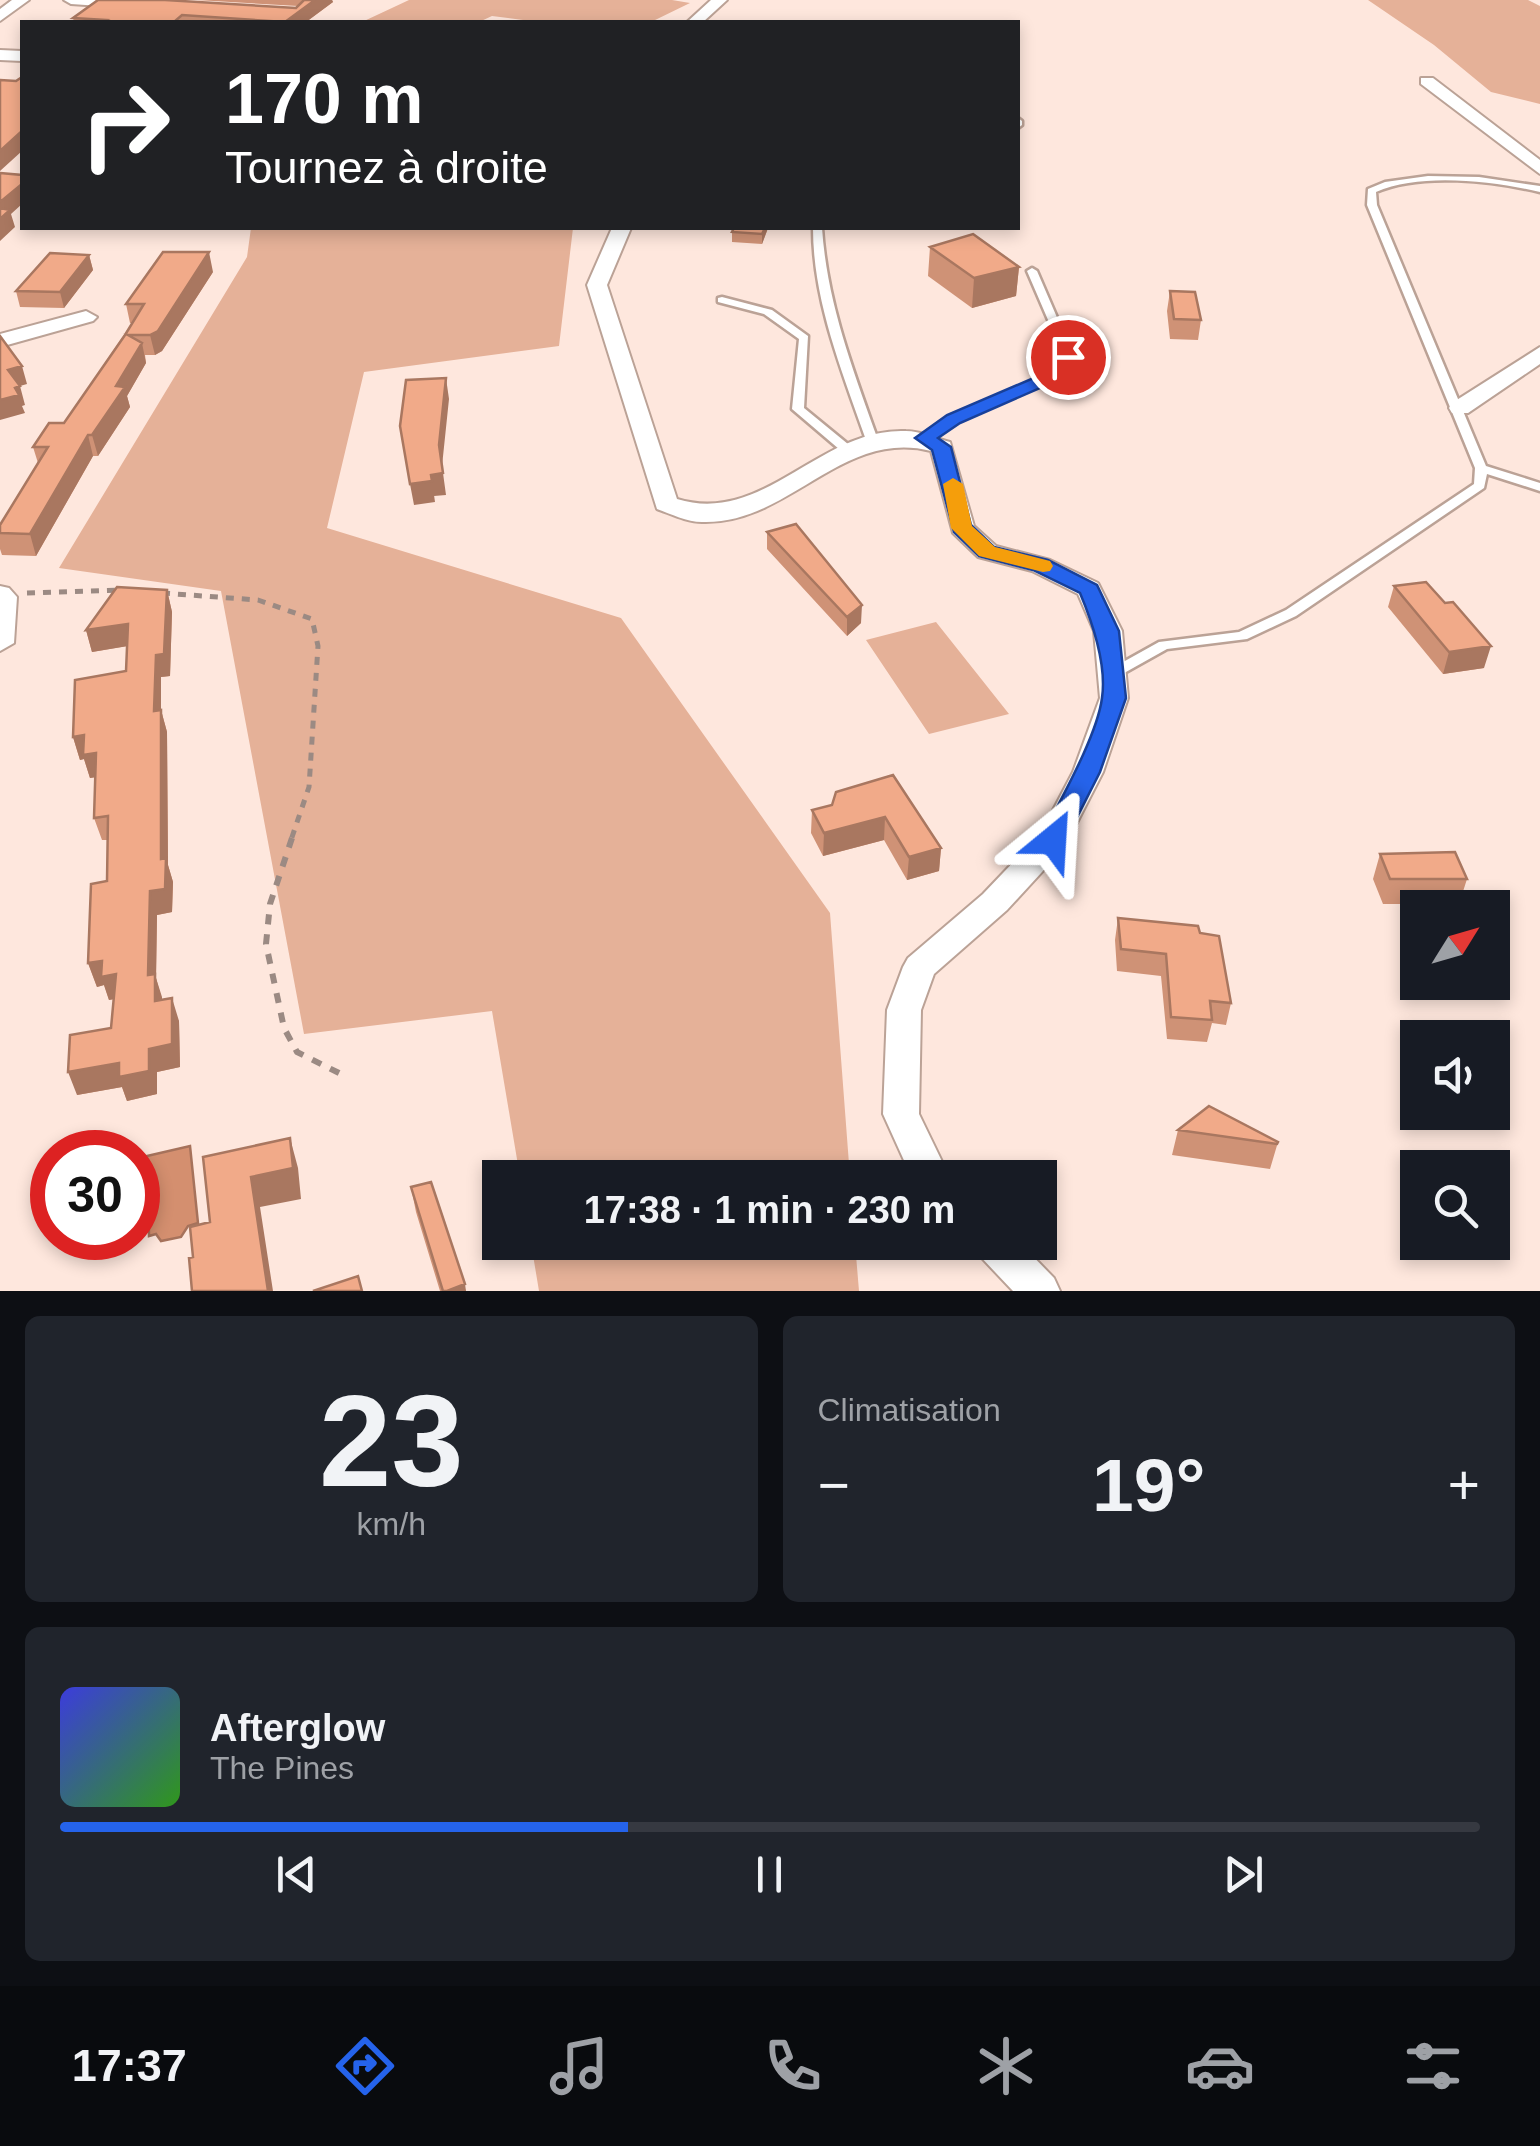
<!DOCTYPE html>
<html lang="fr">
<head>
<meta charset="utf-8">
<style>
  body { margin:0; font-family:Arial,sans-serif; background:#20242c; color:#f1f3f6; height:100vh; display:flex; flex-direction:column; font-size:38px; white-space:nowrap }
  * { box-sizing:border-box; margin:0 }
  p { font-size:32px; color:#9ea1a6 }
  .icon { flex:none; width:55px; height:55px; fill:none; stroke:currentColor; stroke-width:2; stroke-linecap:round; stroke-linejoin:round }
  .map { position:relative; height:1291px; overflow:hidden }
  .details { display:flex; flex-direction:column; gap:25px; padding:25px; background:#0d0f14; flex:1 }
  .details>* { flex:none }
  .hud { position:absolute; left:20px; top:20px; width:1000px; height:210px; border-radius:0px; box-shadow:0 5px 15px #0003; background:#202124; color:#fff; overflow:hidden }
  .needle { width:65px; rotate:53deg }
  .fabs { position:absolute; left:1400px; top:890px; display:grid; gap:20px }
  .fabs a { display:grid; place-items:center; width:110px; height:110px; border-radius:0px; background:#171b24; box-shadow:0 5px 15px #0003; font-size:50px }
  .speed { position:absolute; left:30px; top:1130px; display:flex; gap:20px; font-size:50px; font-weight:700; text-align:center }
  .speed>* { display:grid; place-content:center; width:130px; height:130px; border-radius:50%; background:#171b24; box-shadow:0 5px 15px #0003; line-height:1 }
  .speed .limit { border:15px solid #d22; background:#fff; color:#111 }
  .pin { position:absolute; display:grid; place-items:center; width:85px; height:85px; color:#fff; margin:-42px; border:5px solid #fff; border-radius:50%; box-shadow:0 2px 10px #0007 }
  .me { position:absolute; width:110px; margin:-55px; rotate:27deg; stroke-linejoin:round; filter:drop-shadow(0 0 8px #0008) }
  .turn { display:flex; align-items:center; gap:35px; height:210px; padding:0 40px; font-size:45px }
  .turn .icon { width:130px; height:130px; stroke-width:2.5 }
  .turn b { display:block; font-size:70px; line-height:85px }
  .big { font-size:75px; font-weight:700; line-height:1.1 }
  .details .card { flex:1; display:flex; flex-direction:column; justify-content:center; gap:15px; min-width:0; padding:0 35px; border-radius:15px; background:#20242c }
  .details .dial { align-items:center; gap:0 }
  .dial b { font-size:130px; line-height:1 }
  .song { display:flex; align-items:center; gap:30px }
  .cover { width:120px; height:120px; border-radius:15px; background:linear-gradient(135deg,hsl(240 70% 55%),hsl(110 70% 35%)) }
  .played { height:10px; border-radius:5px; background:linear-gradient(90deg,#2563eb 40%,#363941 40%) }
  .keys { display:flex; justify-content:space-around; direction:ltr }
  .heat { display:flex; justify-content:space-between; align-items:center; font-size:55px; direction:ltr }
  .details .tiles { flex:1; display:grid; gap:25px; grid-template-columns:1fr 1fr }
  .card:last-child { grid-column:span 2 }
  .trip { position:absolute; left:482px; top:1160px; width:575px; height:100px; border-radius:0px; background:#171b24; box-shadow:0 5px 15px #0003; font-weight:700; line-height:100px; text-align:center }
  .menu { display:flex; height:160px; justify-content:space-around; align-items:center; background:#090b0e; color:#9ea1a6 }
  .menu .icon { width:70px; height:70px }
  .menu .on { color:#2563eb }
  .menu b { font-size:45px; color:#f1f3f6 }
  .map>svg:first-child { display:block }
</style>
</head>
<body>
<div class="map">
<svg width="1540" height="1291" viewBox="0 0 1540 1291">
  <rect width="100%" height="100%" fill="#fee7dd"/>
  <path fill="#e5b198" d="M 409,0 L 672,0 L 690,3 L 651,22 L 538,22 L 492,16 L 479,22 L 362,22 Z
    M 1368,0 L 1528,0 L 1540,6 L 1540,104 L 1491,92 L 1434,45 Z
    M 251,228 L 573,228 L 559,346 L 364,372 L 327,528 L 621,618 L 830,913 L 850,1177 L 520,1177 L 492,1011 L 304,1034 L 221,591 L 59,568 L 247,257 Z
    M 936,622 L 1009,714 L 929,734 L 866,640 Z
    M 531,1243 L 855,1243 L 859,1291 L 539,1291 Z"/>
  <path fill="#d48f6f" stroke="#a6725b" stroke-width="2.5" d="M 190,1146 L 198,1223 L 188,1226 L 181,1237 L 161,1241 L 156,1234 L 149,1236 L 147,1156 Z"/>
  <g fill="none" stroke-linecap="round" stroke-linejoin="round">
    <g stroke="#bba296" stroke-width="5">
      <path id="lane" d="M 1018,118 L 1022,121 L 1022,125 L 1018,128 Z
        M 1428,176 L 1479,177 L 1540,186 L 1540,192 C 1493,181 1421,172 1376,192 L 1377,205 L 1486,466 L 1540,483 L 1540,491 L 1487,474 L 1484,488 L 1296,616 L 1247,639 L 1167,649 L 1117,677 L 1107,677 L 1105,674 L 1107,671 L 1159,642 L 1239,632 L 1286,610 L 1474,484 L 1475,468 L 1367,205 L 1368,189 L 1385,182 Z
        M 813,228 L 822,228 C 827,303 853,370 878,440 L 876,442 L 872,444 L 866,440 C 842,371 813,301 813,228 Z
        M 1032,268 L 1037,271 L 1074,357 L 1072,371 L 958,421 L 928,441 L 920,441 L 920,437 L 950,417 L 1061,369 L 1064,357 L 1027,271 Z
        M 722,297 L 772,310 L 808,336 L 804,408 L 854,449 L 856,452 L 854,455 L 846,455 L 792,409 L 799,339 L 764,314 L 718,302 L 718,298 Z"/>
    </g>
    <g stroke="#bba296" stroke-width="4">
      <path id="street" d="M 12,0 L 29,0 L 0,21 L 0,9 Z
        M 64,0 L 132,0 L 137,4 L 130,8 L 71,4 Z
        M 711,0 L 727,0 L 703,22 L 687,22 Z
        M 0,50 L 22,51 L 22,61 L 0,60 Z
        M 1421,78 L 1433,78 L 1540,160 L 1540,174 L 1421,84 Z
        M 612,228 L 631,228 L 607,285 L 677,499 C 764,526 820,427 906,431 C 920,431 936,438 950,442 L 974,526 L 996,546 L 1050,560 L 1098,583 L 1122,631 L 1128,698 L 1103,772 L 1064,848 L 1007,910 L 934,974 L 921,1010 L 919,1114 L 950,1178 L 912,1178 L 883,1114 L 887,1010 L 903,967 L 908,958 L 983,894 L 1041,833 L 1073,772 L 1100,698 L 1094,631 L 1078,594 L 1032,571 L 978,557 L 953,533 L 931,451 C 842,428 789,525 702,522 C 687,522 671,514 657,509 L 587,285 Z
        M 86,311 L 97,317 L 93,321 L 0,347 L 0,334 Z
        M 1540,347 L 1540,364 L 1468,413 L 1452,413 L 1449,408 L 1452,403 Z
        M 0,586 L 9,588 L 17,597 L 14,643 L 0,651 Z
        M 973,1242 L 1019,1242 L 1054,1278 L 1060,1291 L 1013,1291 L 978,1254 Z"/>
    </g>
    <path stroke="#9b8a83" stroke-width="5" stroke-dasharray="8 8" stroke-linecap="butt" d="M 27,593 L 121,590
      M 162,593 L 258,600 L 312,619 L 318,646 L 309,787 L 291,840"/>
    <path stroke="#9b8a83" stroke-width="6" stroke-dasharray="10 10" stroke-linecap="butt" d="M 292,838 L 270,904 L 266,944 L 284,1028 L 297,1052 L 345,1076"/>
    <use href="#lane" fill="#fff" fill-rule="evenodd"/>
    <use href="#street" fill="#fff" fill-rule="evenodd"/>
  </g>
  <path fill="#cf9276" d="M 197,0 L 332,0 L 333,2 L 306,22 L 74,22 L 73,18 L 296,8 L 298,6 Z
    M 734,228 L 768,228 L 762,244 L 732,242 L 732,232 Z
    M 930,247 L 1019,267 L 1016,296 L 972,308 L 928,276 Z
    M 89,255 L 93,270 L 64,308 L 20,307 L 16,291 Z
    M 213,272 L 162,351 L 155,355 L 145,355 L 146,363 L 127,396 L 130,407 L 98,456 L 93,456 L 36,556 L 2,555 L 0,549 L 0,525 L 38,463 L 33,447 L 64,423 L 132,323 L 130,323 L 126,304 Z
    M 1170,291 L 1201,320 L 1198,340 L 1170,339 L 1167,311 Z
    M 767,532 L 861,623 L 847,636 L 767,549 Z
    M 1394,586 L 1484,668 L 1443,674 L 1388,607 Z
    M 167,590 L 172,612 L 170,676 L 161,677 L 161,710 L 167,732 L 168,865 L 173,882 L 172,912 L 157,915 L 156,978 L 162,1000 L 179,1021 L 180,1067 L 157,1072 L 157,1094 L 127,1101 L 122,1087 L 77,1095 L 111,1028 L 114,999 L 109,1000 L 104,985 L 97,987 L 88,963 L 107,881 L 107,840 L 102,840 L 94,818 L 96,777 L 90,778 L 84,759 L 80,760 L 73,737 L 126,671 L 127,646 L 92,652 L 86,630 Z
    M 893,775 L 941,848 L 939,871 L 907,880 L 884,840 L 823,856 L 811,833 L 812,810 L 832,805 Z
    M 1380,854 L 1467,879 L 1459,904 L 1383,904 L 1373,879 Z
    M 1118,918 L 1200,933 L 1231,1003 L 1226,1025 L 1212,1023 L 1207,1042 L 1167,1039 L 1161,976 L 1117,971 L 1115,940 Z
    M 1178,1130 L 1278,1142 L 1270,1169 L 1172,1155 Z
    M 411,1187 L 466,1291 L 440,1291 L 416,1212 Z"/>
  <path fill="#a97760" d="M 315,0 L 332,0 L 333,2 L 306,22 L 285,22 Z
    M 22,131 L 22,151 L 0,171 L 0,151 Z
    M 22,184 L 22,204 L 11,214 L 15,227 L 0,241 L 0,202 Z
    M 765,228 L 768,228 L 762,244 L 762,234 Z
    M 209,252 L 213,272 L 162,351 L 155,355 L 150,335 Z
    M 89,255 L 93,270 L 64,308 L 60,292 Z
    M 1019,267 L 1016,296 L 972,308 L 974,278 Z
    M 142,343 L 146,363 L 127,396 L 130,407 L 98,456 L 92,435 L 116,386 Z
    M 22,366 L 27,384 L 13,388 L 8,370 Z
    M 446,378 L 449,399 L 442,466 L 439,445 Z
    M 20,386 L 25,405 L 22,406 L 25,413 L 0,420 L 0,400 L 15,388 Z
    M 88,435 L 93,456 L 36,556 L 30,534 Z
    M 443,473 L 446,495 L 434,496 L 431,475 Z
    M 432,481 L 435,502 L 414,505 L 410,484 Z
    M 167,590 L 172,612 L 170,676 L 161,677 L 161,710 L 167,732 L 168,865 L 173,882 L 172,912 L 157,915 L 156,978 L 162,997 L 162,1024 L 148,975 L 150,891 L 161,859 L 154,711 L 156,655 Z
    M 862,605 L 861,623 L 847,636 L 847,617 Z
    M 128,624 L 134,645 L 92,652 L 86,630 Z
    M 1491,646 L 1484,668 L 1443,674 L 1449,652 Z
    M 84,735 L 96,753 L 103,776 L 90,778 L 84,759 L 80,760 L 73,737 Z
    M 885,817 L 884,840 L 823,856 L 824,833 Z
    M 941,848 L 939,871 L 907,880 L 909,857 Z
    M 102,961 L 116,974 L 124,997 L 109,1000 L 104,985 L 97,987 L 88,963 Z
    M 172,998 L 179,1021 L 180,1067 L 157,1072 L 157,1094 L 127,1101 L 122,1087 L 77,1095 L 68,1072 L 119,1063 L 149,1049 Z
    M 290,1138 L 298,1168 L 301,1199 L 260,1207 L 273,1291 L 268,1291 L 251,1177 Z
    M 465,1284 L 466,1291 L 447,1291 Z"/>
  <path fill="#f1aa89" stroke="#a97760" stroke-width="2.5" d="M 98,0 L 165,0 L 296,8 L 304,0 L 315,0 L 285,22 L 182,15 L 174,22 L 102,22 L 106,20 L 73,18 Z
    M 22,77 L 22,131 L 0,151 L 0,80 L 16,81 Z
    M 0,173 L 22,175 L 22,184 L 0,202 Z
    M 0,208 L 10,210 L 0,219 Z
    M 734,228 L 765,228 L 762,234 L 732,232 Z
    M 973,234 L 1019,267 L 974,278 L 930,247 Z
    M 163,252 L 209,252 L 158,331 L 150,335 L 128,335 L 142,343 L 116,386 L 125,387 L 92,435 L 88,435 L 30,534 L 0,533 L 0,525 L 48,447 L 33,447 L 49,423 L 64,423 L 125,335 L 144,304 L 126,304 Z
    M 50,253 L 89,255 L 60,292 L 16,291 Z
    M 1170,291 L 1195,292 L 1201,320 L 1174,319 Z
    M 0,336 L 22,366 L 8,370 L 20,386 L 15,388 L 19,395 L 0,400 Z
    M 446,378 L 439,445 L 443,473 L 431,475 L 432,481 L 410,484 L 400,426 L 406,380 Z
    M 796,524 L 862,605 L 847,617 L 767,532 Z
    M 1426,582 L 1445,603 L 1453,602 L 1491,646 L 1449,652 L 1394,586 Z
    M 117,587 L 167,590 L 164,654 L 156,655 L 154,711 L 161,710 L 161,859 L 166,858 L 165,889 L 150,891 L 148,975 L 155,974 L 155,1001 L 172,998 L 172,1044 L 149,1049 L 149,1071 L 119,1077 L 119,1063 L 68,1072 L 70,1035 L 111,1028 L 116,974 L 101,977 L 102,961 L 88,963 L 91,884 L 107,881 L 108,816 L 94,818 L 96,753 L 83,755 L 84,735 L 73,737 L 75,680 L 126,671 L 128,624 L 86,630 Z
    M 893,775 L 941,848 L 909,857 L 885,817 L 824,833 L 812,810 L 832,805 L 836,792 Z
    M 1455,852 L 1467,879 L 1390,879 L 1380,854 Z
    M 1118,918 L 1198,926 L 1200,933 L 1219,936 L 1231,1003 L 1210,1001 L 1212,1020 L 1171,1017 L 1166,954 L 1121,949 Z
    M 1209,1106 L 1278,1142 L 1277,1144 L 1178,1130 Z
    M 290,1138 L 293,1168 L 251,1177 L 268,1291 L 192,1291 L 189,1258 L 193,1257 L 190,1227 L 210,1222 L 203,1157 Z
    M 431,1182 L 465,1284 L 447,1291 L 443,1291 L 411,1187 Z
    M 358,1276 L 362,1291 L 313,1291 Z"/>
  <path fill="#2563eb" stroke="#184099" stroke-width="2.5" d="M 1068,352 L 1078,357 L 1072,374 L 960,423 L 938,438 L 951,447 L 971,525 L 994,547 L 1048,560 L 1097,585 L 1119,631 L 1126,698 L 1100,772 L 1062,847 L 1044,847 L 1040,840 C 1058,804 1097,737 1102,698 C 1107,664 1093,624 1080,593 L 1033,570 L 979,556 L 954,532 L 932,450 L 915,438 L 947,415 L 1057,368 L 1062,353 Z"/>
  <path fill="#f59e0b" d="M 953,478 L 963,484 L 972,526 L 995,547 L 1050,561 L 1053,566 L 1050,571 L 1043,572 L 979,556 L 951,528 L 943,484 Z"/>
</svg>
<div class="fabs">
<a><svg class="needle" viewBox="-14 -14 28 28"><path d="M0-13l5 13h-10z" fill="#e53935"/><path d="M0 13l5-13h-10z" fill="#9ea1a6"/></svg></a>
<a><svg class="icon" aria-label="sound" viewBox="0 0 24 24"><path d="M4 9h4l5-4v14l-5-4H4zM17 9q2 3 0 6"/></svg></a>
<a><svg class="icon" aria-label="search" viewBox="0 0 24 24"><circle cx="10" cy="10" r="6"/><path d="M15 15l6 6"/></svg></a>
</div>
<div class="speed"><div class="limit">30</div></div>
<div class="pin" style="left:1068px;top:357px;background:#d93025"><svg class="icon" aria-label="arrive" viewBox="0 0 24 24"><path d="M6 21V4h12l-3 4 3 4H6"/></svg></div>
<svg class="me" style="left:1053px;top:840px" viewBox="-20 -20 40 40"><path d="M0-17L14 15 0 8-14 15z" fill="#2563eb" stroke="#fff" stroke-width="4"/></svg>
<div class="trip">17:38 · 1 min · 230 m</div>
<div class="hud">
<div class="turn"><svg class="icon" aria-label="right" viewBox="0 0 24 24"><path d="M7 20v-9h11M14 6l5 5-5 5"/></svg><div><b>170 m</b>Tournez à droite</div></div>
</div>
</div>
<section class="details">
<div class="tiles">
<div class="card dial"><b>23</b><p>km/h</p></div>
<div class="card"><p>Climatisation</p>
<div class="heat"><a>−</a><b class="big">19°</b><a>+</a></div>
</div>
<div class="card">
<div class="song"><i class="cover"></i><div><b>Afterglow</b><p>The Pines</p></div></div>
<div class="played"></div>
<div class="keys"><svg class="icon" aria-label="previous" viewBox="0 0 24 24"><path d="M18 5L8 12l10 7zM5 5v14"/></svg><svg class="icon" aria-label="pause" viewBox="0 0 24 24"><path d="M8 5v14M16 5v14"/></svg><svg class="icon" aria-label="next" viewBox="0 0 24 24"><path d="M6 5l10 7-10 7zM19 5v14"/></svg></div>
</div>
</div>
</section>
<nav class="menu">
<b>17:37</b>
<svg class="icon on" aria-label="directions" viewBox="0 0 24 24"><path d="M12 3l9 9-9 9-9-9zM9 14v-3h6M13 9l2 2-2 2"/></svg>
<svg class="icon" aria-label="music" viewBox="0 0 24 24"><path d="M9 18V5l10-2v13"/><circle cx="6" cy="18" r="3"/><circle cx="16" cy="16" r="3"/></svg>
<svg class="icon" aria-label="phone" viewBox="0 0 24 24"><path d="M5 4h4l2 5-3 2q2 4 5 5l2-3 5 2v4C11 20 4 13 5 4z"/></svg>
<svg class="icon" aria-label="climate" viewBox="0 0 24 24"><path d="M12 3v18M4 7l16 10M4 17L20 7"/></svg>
<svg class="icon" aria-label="car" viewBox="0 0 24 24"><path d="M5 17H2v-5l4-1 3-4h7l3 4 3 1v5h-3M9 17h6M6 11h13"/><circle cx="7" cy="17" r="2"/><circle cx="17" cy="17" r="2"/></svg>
<svg class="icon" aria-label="filters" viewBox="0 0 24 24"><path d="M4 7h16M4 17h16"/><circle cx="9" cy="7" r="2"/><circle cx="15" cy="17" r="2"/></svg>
</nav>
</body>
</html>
